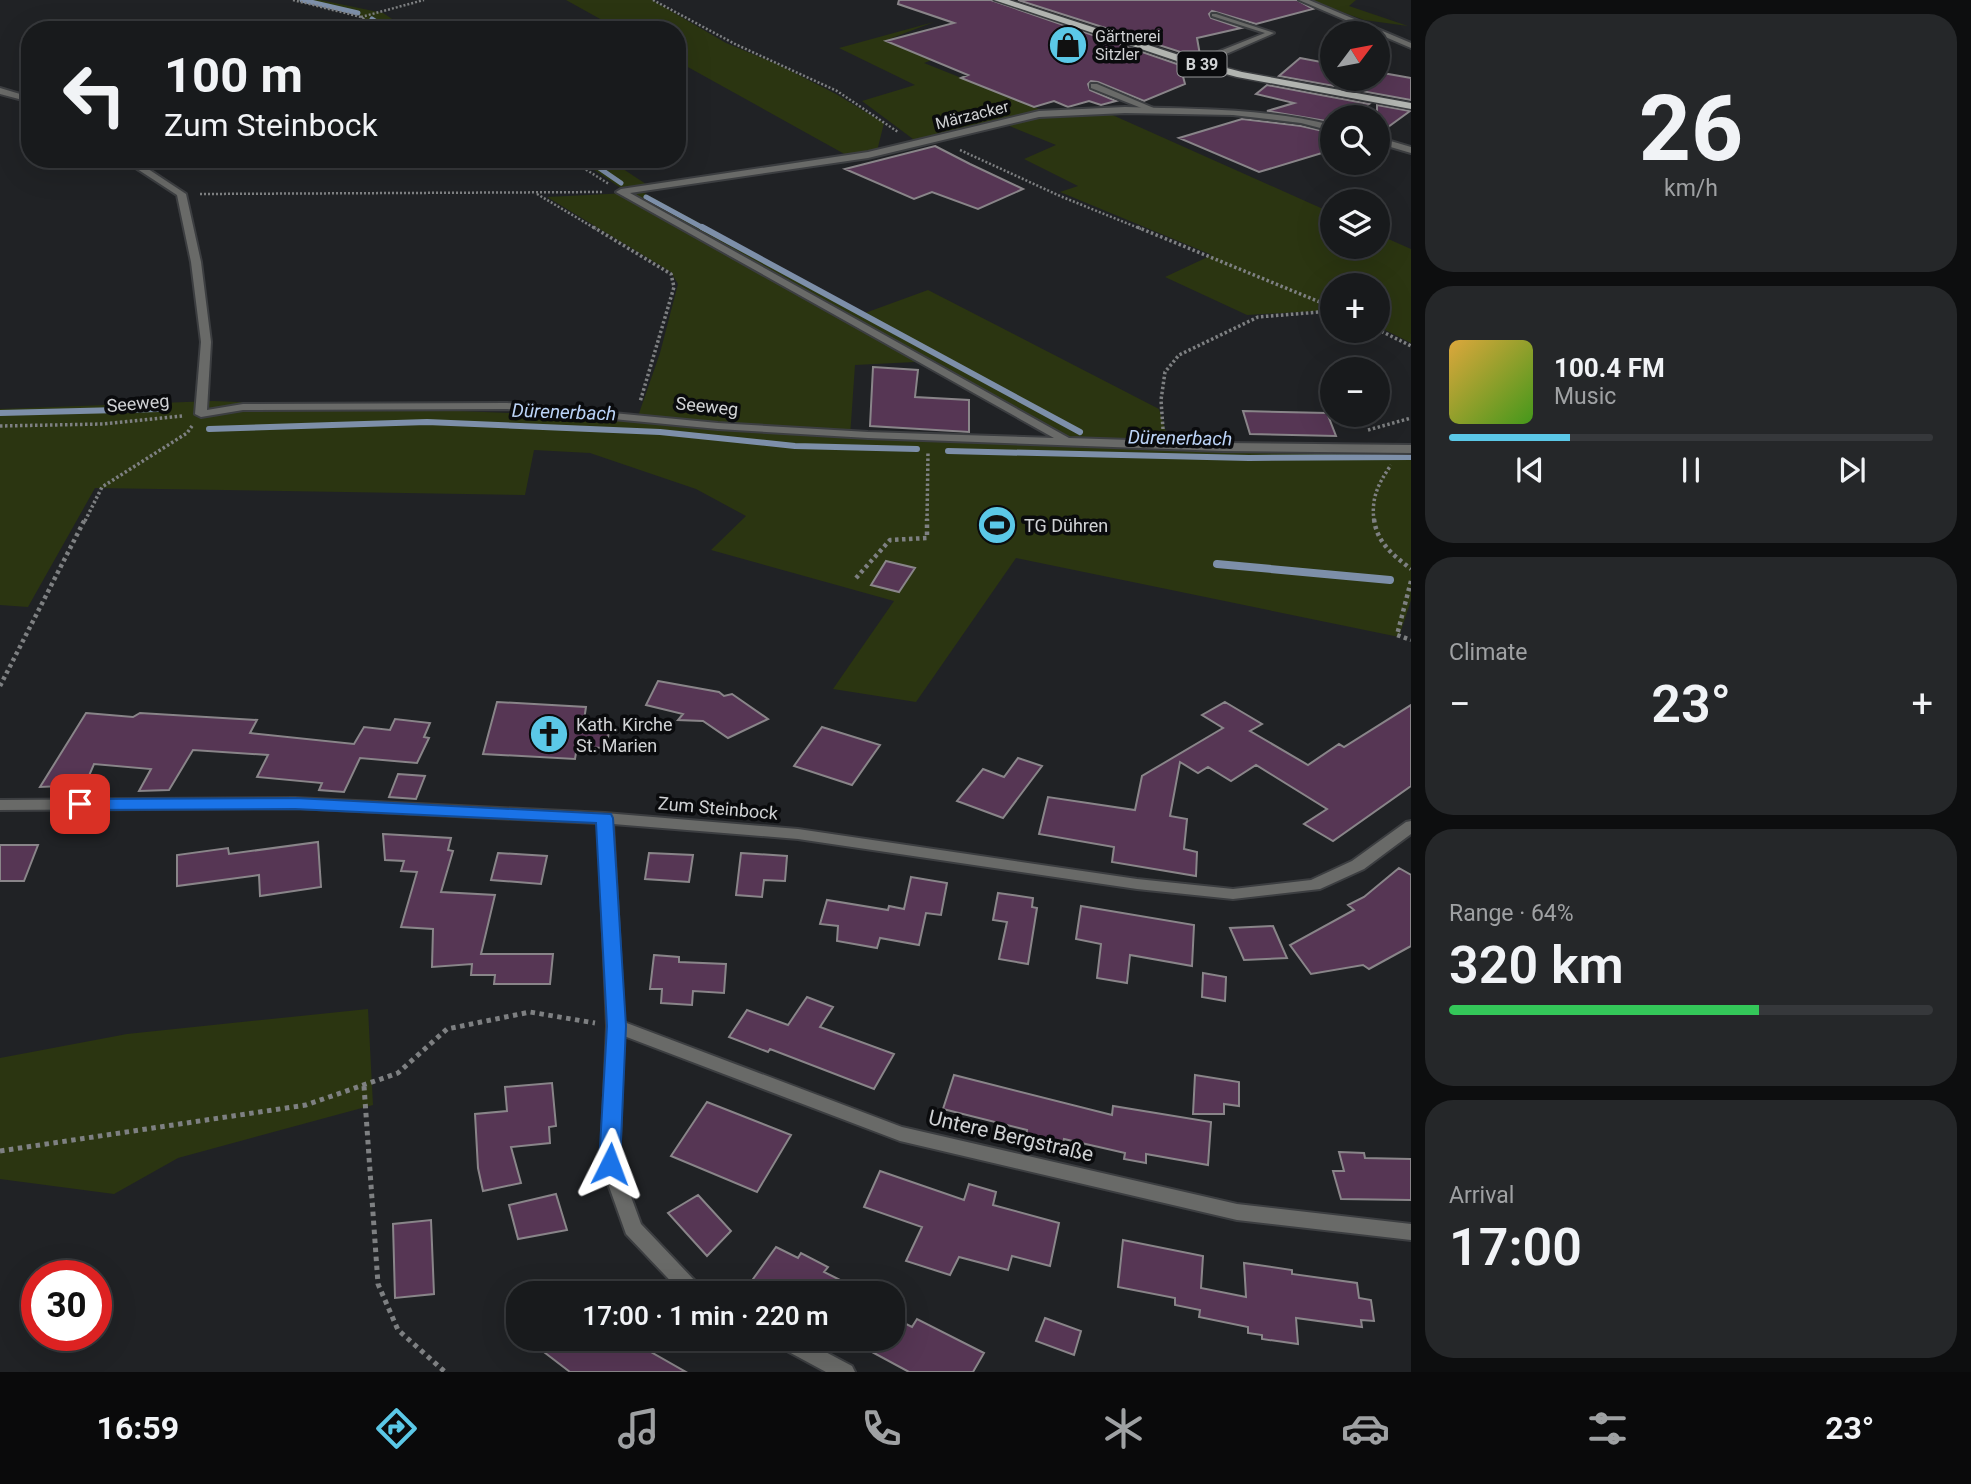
<!DOCTYPE html>
<html lang="en">
<head>
<meta charset="utf-8">
<style>
  body { margin:0; font-family:Roboto,sans-serif; background:#252729; color:#f1f3f6; height:100vh; display:flex; flex-direction:column; font-size:26px; white-space:nowrap }
  * { box-sizing:border-box; margin:0 }
  p { font-size:23px; color:#9fa1a3 }
  .icon { flex:none; width:38px; height:38px; fill:none; stroke:currentColor; stroke-width:2; stroke-linecap:round; stroke-linejoin:round }
  .map { position:relative; flex:1; overflow:hidden }
  .details { display:flex; flex-direction:column; gap:14px; padding:14px; background:#0d0e0f; width:560px }
  .details>* { flex:none }
  .hud { position:absolute; left:21px; top:21px; width:665px; height:147px; border-radius:28px; box-shadow:0 7px 28px #0002,0 0 0 2px #36383b; background:#181a1c; color:#f1f3f6; overflow:hidden }
  .needle { width:46px; rotate:58deg }
  .controls { position:absolute; left:1320px; top:21px; display:grid; gap:14px }
  .controls a { display:grid; place-items:center; width:70px; height:70px; border-radius:50%; background:#181a1c; box-shadow:0 7px 28px #0002,0 0 0 2px #36383b; font-size:35px }
  .speed { position:absolute; left:21px; top:1260px; display:flex; gap:14px; font-size:35px; font-weight:700; text-align:center }
  .speed>* { display:grid; place-content:center; width:91px; height:91px; border-radius:50%; background:#181a1c; box-shadow:0 7px 28px #0002,0 0 0 2px #36383b; line-height:1 }
  .speed .limit { border:10px solid #d22; background:#fff; color:#111 }
  .pin { position:absolute; display:grid; place-items:center; width:60px; height:60px; color:#fff; margin:-30px; border-radius:14px; box-shadow:0 4px 10px #0006 }
  .me { position:absolute; width:77px; margin:-38px; rotate:3deg; stroke-linejoin:round; filter:drop-shadow(0 0 5px #0008) }
  .turn { display:flex; align-items:center; gap:24px; height:147px; padding:0 28px; font-size:32px }
  .turn .icon { width:91px; height:91px; stroke-width:2.5 }
  .turn b { display:block; font-size:49px; line-height:60px }
  .big { font-size:52px; font-weight:600; line-height:1.1 }
  .details .widget { flex:1; display:flex; flex-direction:column; justify-content:center; gap:10px; min-width:0; padding:0 24px; border-radius:28px; background:#252729 }
  .details .dial { align-items:center; gap:0 }
  .dial b { font-size:91px; line-height:1 }
  .song { display:flex; align-items:center; gap:21px }
  .cover { width:84px; height:84px; border-radius:10px; background:linear-gradient(135deg,hsl(40 70% 55%),hsl(100 70% 35%)) }
  .played { height:7px; border-radius:4px; background:linear-gradient(90deg,#5bc8e7 25%,#36383b 25%) }
  .keys { display:flex; justify-content:space-around; direction:ltr }
  .heat { display:flex; justify-content:space-between; align-items:center; font-size:38px; direction:ltr }
  .charge { height:10px; border-radius:5px; background:linear-gradient(90deg,#34c759 64%,#36383b 0) }
  .trip { position:absolute; left:506px; top:1281px; width:399px; height:70px; border-radius:28px; background:#181a1c; box-shadow:0 7px 28px #0002,0 0 0 2px #36383b; font-weight:600; line-height:70px; text-align:center }
  .menu { display:flex; height:112px; justify-content:space-around; align-items:center; background:#0a0a0b; color:#9fa1a3 }
  .menu .icon { width:49px; height:49px }
  .menu .selected { color:#5bc8e7 }
  .menu b { font-size:32px; color:#f1f3f6 }
  main { display:flex; flex:1; min-height:0 }
  .map>svg:first-child { display:block }
</style>
</head>
<body>
<main>
<div class="map">
<svg width="1411" height="1372" viewBox="0 0 1411 1372">
  <rect width="100%" height="100%" fill="#202225"/>
  <path fill="#2b3511" fill-rule="evenodd" d="M 297,0 L 320,0 L 383,13 L 409,30 L 384,30 L 358,15 Z
    M 566,0 L 652,0 L 726,43 L 777,64 L 836,94 L 884,123 L 877,151 L 848,156 L 677,61 L 677,30 L 620,30 Z
    M 1309,0 L 1356,0 L 1349,6 L 1408,26 L 1364,20 Z
    M 934,22 L 884,41 L 932,60 L 924,63 L 1047,112 L 1099,109 L 1332,213 L 1332,247 L 1377,247 L 1377,234 L 1411,249 L 1411,343 L 1377,326 L 1377,285 L 1332,285 L 1332,310 L 1247,315 L 1165,277 L 1212,255 L 1060,192 L 1078,186 L 1024,159 L 1056,145 L 997,121 L 917,142 L 862,101 L 915,85 L 839,48 Z
    M 578,159 L 608,159 L 655,190 L 644,193 L 865,313 L 928,290 L 1159,409 L 1168,439 L 1411,451 L 1411,600 L 1399,637 L 1016,558 L 916,702 L 833,689 L 894,601 L 711,550 L 746,516 L 696,489 L 590,453 L 534,450 L 525,495 L 95,488 L 28,607 L 0,605 L 0,409 L 213,401 L 512,413 L 636,422 L 660,353 L 678,284 L 671,272 L 547,197 L 628,193 ZM 935,361 L 1065,436 L 1063,444 L 850,437 L 855,365 Z
    M 368,1009 L 373,1105 L 178,1158 L 114,1194 L 0,1179 L 0,1058 L 127,1034 Z"/>
  <g fill="none" stroke-linecap="round" stroke-linejoin="round">
    <path stroke="#7d8fa9" stroke-width="5" d="M 302,0 L 358,13
      M 372,19 L 389,30
      M 586,159 L 621,183
      M 646,197 L 705,229"/>
    <path stroke="#7d8fa9" stroke-width="6" d="M 702,227 L 1080,432
      M 0,413 L 159,409
      M 209,429 L 427,422 L 660,432 L 795,446 L 917,449
      M 948,451 L 1249,458 L 1411,457"/>
    <path stroke="#7d8fa9" stroke-width="8" d="M 1217,564 L 1390,580"/>
  </g>
  <path fill="#563654" stroke="#898589" stroke-width="2" d="M 899,0 L 991,0 L 1180,65 L 1185,84 L 1144,101 L 1098,82 L 1091,81 L 1088,84 L 1090,90 L 1116,101 L 1101,105 L 1089,101 L 1068,107 L 1054,101 L 1034,107 L 961,78 L 968,75 L 886,41 L 954,23 L 898,4 Z
    M 1018,0 L 1297,0 L 1313,9 L 1256,24 L 1212,11 L 1209,14 L 1211,18 L 1241,28 L 1197,38 L 1200,55 L 1196,57 Z
    M 1300,58 L 1332,64 L 1332,79 L 1377,84 L 1377,72 L 1411,78 L 1411,100 L 1279,76 Z
    M 1267,85 L 1369,104 L 1346,117 L 1332,117 L 1332,122 L 1267,111 L 1294,103 L 1256,94 Z
    M 1377,105 L 1410,111 L 1377,135 Z
    M 1242,119 L 1301,126 L 1332,133 L 1332,150 L 1259,172 L 1179,138 Z
    M 935,146 L 970,164 L 1023,189 L 978,209 L 932,192 L 914,199 L 845,169 Z
    M 873,367 L 918,370 L 915,397 L 969,400 L 969,432 L 870,426 Z
    M 1243,411 L 1327,413 L 1336,436 L 1250,434 Z
    M 886,561 L 915,568 L 899,592 L 871,585 Z
    M 658,681 L 719,692 L 724,696 L 732,694 L 768,719 L 728,738 L 703,721 L 678,720 L 683,714 L 646,705 Z
    M 497,702 L 586,707 L 584,720 L 611,721 L 606,748 L 577,747 L 575,759 L 483,754 Z
    M 1225,702 L 1262,724 L 1250,731 L 1308,765 L 1339,744 L 1344,747 L 1411,705 L 1411,786 L 1333,841 L 1304,824 L 1327,809 L 1256,765 L 1231,781 L 1208,767 L 1198,773 L 1180,762 L 1170,816 L 1187,819 L 1184,849 L 1197,852 L 1196,876 L 1112,862 L 1114,847 L 1039,834 L 1048,797 L 1135,810 L 1142,776 L 1223,728 L 1202,715 Z
    M 86,713 L 133,717 L 140,713 L 257,720 L 250,733 L 354,744 L 364,727 L 390,730 L 395,719 L 430,723 L 424,737 L 429,738 L 417,763 L 360,758 L 344,792 L 319,790 L 322,783 L 257,777 L 268,755 L 193,750 L 169,790 L 139,791 L 151,769 L 94,764 L 85,785 L 40,787 Z
    M 822,727 L 880,745 L 852,785 L 794,766 Z
    M 1018,758 L 1042,766 L 1003,818 L 957,801 L 983,769 L 1004,777 Z
    M 398,774 L 425,776 L 416,799 L 389,797 Z
    M 383,834 L 451,838 L 448,850 L 453,851 L 441,892 L 495,895 L 481,954 L 553,954 L 550,984 L 494,984 L 495,975 L 471,975 L 472,964 L 432,967 L 433,929 L 401,927 L 417,872 L 401,871 L 404,861 L 385,860 Z
    M 318,842 L 321,887 L 260,896 L 259,875 L 177,886 L 177,855 L 228,848 L 229,854 Z
    M 0,845 L 38,845 L 24,881 L 0,881 Z
    M 498,853 L 547,856 L 541,884 L 491,880 Z
    M 649,853 L 693,855 L 689,882 L 645,879 Z
    M 741,853 L 787,856 L 785,881 L 764,880 L 762,897 L 736,895 Z
    M 1399,868 L 1411,875 L 1411,946 L 1369,969 L 1363,965 L 1311,974 L 1290,945 L 1354,910 L 1348,905 L 1364,897 Z
    M 911,877 L 947,883 L 941,915 L 926,913 L 919,945 L 880,938 L 877,948 L 837,941 L 838,926 L 820,924 L 827,900 L 888,910 L 889,906 L 904,909 Z
    M 998,893 L 1033,898 L 1032,907 L 1037,908 L 1028,964 L 999,959 L 1007,922 L 993,920 Z
    M 1081,906 L 1194,925 L 1192,966 L 1130,955 L 1127,983 L 1097,978 L 1101,944 L 1076,939 Z
    M 1273,926 L 1287,958 L 1244,960 L 1230,928 Z
    M 654,955 L 679,957 L 679,962 L 726,964 L 724,993 L 693,991 L 692,1005 L 661,1003 L 662,989 L 650,989 Z
    M 1203,973 L 1226,977 L 1225,1001 L 1202,997 Z
    M 807,997 L 833,1007 L 820,1027 L 894,1054 L 874,1089 L 770,1049 L 768,1052 L 729,1037 L 747,1010 L 788,1025 Z
    M 954,1075 L 1112,1115 L 1113,1106 L 1211,1122 L 1208,1165 L 1146,1154 L 1146,1163 L 1124,1159 L 1125,1153 L 1064,1139 L 1063,1144 L 1026,1135 L 1027,1130 L 943,1109 Z
    M 1195,1075 L 1239,1082 L 1239,1106 L 1224,1104 L 1224,1114 L 1193,1114 Z
    M 552,1083 L 556,1126 L 549,1127 L 550,1143 L 511,1147 L 521,1183 L 483,1191 L 478,1168 L 475,1114 L 507,1111 L 505,1087 Z
    M 707,1102 L 791,1135 L 757,1192 L 671,1156 Z
    M 1339,1152 L 1364,1153 L 1365,1158 L 1411,1159 L 1411,1200 L 1341,1199 L 1333,1171 L 1344,1171 Z
    M 880,1171 L 964,1200 L 969,1184 L 996,1192 L 993,1205 L 1059,1223 L 1050,1266 L 1012,1256 L 1008,1270 L 959,1257 L 950,1275 L 906,1261 L 922,1227 L 864,1207 Z
    M 556,1194 L 567,1230 L 518,1239 L 509,1205 Z
    M 698,1195 L 731,1231 L 707,1256 L 668,1213 Z
    M 431,1220 L 434,1294 L 395,1298 L 393,1224 Z
    M 1123,1240 L 1203,1256 L 1201,1288 L 1246,1297 L 1244,1263 L 1292,1270 L 1292,1274 L 1357,1283 L 1359,1298 L 1371,1300 L 1374,1321 L 1361,1320 L 1362,1327 L 1296,1318 L 1298,1344 L 1262,1339 L 1262,1335 L 1248,1333 L 1248,1327 L 1199,1317 L 1200,1310 L 1175,1305 L 1175,1298 L 1118,1287 Z
    M 776,1247 L 798,1258 L 801,1253 L 828,1267 L 824,1272 L 866,1293 L 743,1293 Z
    M 892,1317 L 912,1327 L 917,1319 L 984,1353 L 973,1372 L 909,1372 L 848,1339 L 892,1339 Z
    M 1045,1318 L 1081,1331 L 1074,1355 L 1036,1341 Z
    M 527,1339 L 628,1339 L 686,1372 L 570,1372 Z"/>
  <g fill="none" stroke-linecap="round" stroke-linejoin="round">
    <g stroke="#3c3e41" stroke-width="4">
      <path id="service" d="M 1212,14 L 1216,14 L 1274,33 L 1201,65 L 1195,65 L 1195,61 L 1265,33 L 1212,16 Z
        M 1091,84 L 1097,84 L 1156,109 L 1149,111 L 1091,88 Z"/>
    </g>
    <g stroke="#3c3e41" stroke-width="4">
      <path id="minor" d="M 1299,0 L 1309,0 L 1411,43 L 1411,48 Z
        M 0,88 L 30,97 L 30,102 L 0,94 Z
        M 1125,107 C 1195,109 1264,108 1332,125 L 1332,131 L 1301,123 L 1233,115 L 1125,113 L 1039,117 L 868,158 L 630,193 L 1069,438 L 1223,443 L 1411,445 L 1411,453 L 1223,451 L 868,438 L 718,429 L 507,409 L 243,410 L 201,417 L 195,414 L 201,342 L 191,262 L 177,195 L 122,159 L 133,159 L 186,194 L 201,262 L 211,342 L 207,410 L 243,404 L 507,403 L 718,423 L 868,432 L 1054,438 L 616,192 L 621,189 L 868,152 L 1039,111 Z
        M 1377,137 L 1411,147 L 1411,153 L 1377,143 Z
        M 295,798 L 605,813 L 798,829 L 1137,879 L 1233,889 L 1311,880 L 1352,861 L 1406,822 L 1411,821 L 1411,834 L 1364,869 L 1320,889 L 1233,899 L 1137,889 L 798,839 L 613,824 L 624,1022 L 902,1127 L 1237,1204 L 1411,1224 L 1411,1240 L 1237,1220 L 900,1141 L 624,1036 L 619,1164 L 641,1224 L 697,1283 L 705,1287 L 708,1293 L 682,1293 L 626,1234 L 601,1164 L 607,1026 L 598,823 L 295,808 L 0,810 L 0,800 Z
        M 773,1339 L 801,1339 L 852,1366 L 855,1372 L 826,1372 L 776,1345 Z"/>
    </g>
    <g stroke="#3c3e41" stroke-width="3">
      <path id="primary" d="M 994,0 L 1009,0 L 1185,57 L 1242,72 L 1411,103 L 1411,109 L 1237,77 L 1177,61 Z"/>
    </g>
    <path stroke="#7e8082" stroke-width="2.5" stroke-dasharray="2 2" stroke-linecap="butt" d="M 293,0 L 361,17 L 380,30
      M 653,0 L 735,44 L 837,91 L 898,132
      M 361,17 L 424,0
      M 960,150 L 1060,196 L 1141,229
      M 569,159 L 609,184
      M 200,194 L 604,192
      M 537,194 L 596,229"/>
    <path stroke="#7e8082" stroke-width="3.5" stroke-dasharray="2.5 2.5" stroke-linecap="butt" d="M 593,227 L 671,274 L 674,287 L 640,402
      M 1137,227 L 1332,307
      M 1377,329 L 1411,346
      M 0,426 L 103,424 L 182,416
      M 1163,429 L 1161,400 L 1165,372 L 1179,355 L 1258,317 L 1332,311
      M 1368,430 L 1411,418
      M 85,521 L 102,487 L 187,433 L 192,426
      M 927,521 L 928,452
      M 1374,521 C 1371,498 1378,484 1391,465"/>
    <path stroke="#7e8082" stroke-width="4.5" stroke-dasharray="3.5 3.5" stroke-linecap="butt" d="M 1374,519 C 1377,543 1393,555 1411,569
      M 856,578 L 890,540 L 927,538 L 927,519
      M 1411,581 L 1397,635 L 1411,640
      M 0,686 L 85,519"/>
    <path stroke="#7e8082" stroke-width="5" stroke-dasharray="4.5 4.5" stroke-linecap="butt" d="M 364,1086 L 378,1284 L 398,1330 L 445,1372
      M 0,1151 L 306,1105 L 398,1073 L 447,1029 L 530,1012 L 595,1023"/>
    <use href="#service" fill="#696a68" fill-rule="evenodd"/>
    <use href="#minor" fill="#696a68" fill-rule="evenodd"/>
    <use href="#primary" fill="#b1b4b0" fill-rule="evenodd"/>
  </g>
  <path fill="#1a73e8" stroke="#114b97" stroke-width="2" d="M 295,798 L 611,814 L 613,818 L 626,1026 L 620,1164 L 617,1170 L 610,1172 L 602,1170 L 599,1164 L 607,1026 L 596,823 L 295,809 L 80,810 L 72,804 L 80,799 Z"/>
  <defs>
    <g id="shop-disc" transform="scale(2.0125)"><circle r="9.5" fill="#5bc8e7" stroke="#0a0b0d"/><path d="M-5-2.5h2.3a2.7 3.5 0 0 1 5.4 0H5L5.5 6h-11ZM-1.5-2.5h3a1.5 2.3 0 0 0-3 0Z" fill="#111"/></g>
    <g id="stadium-disc" transform="scale(2.0125)"><circle r="9.5" fill="#5bc8e7" stroke="#0a0b0d"/><path d="M0-5a6.5 5 0 1 0 0 10a6.5 5 0 1 0 0-10ZM-3.5-1.8h7v3.6h-7Z" fill="#111"/></g>
    <g id="church-disc" transform="scale(2.0125)"><circle r="9.5" fill="#5bc8e7" stroke="#0a0b0d"/><path d="M-1.2-6h2.4v3.5h3.3v2.4h-3.3V6h-2.4V-.1h-3.3v-2.4h3.3Z" fill="#111"/></g>
  </defs>
  <g fill-rule="evenodd">
    <use href="#shop-disc" x="1068" y="45"/>
    <use href="#stadium-disc" x="997" y="525"/>
    <use href="#church-disc" x="549" y="734"/>
  </g>
  <g text-anchor="middle" dominant-baseline="central" stroke-width="7" stroke-linejoin="round" paint-order="stroke">
    <g font-size="16" fill="#d0d2d4" stroke="#0a0b0d" text-anchor="start">
      <text x="1095" y="36">Gärtnerei<tspan x="1095" dy="18">Sitzler</tspan></text>
    </g>
    <rect fill="#0a0b0d" stroke="#959698" stroke-width="2" x="1177.5" y="51.5" width="49" height="25" rx="5"/>
    <g font-size="16" font-weight="bold" fill="#d0d2d4">
      <text x="1202" y="64">B 39</text>
    </g>
    <g font-size="16" fill="#d0d2d4" stroke="#0a0b0d">
      <text transform="translate(972 115) rotate(-14)">Märzacker</text>
    </g>
    <g font-size="18" fill="#d0d2d4" stroke="#0a0b0d">
      <text transform="translate(138 403) rotate(-5)">Seeweg</text>
      <text transform="translate(707 406) rotate(6)">Seeweg</text>
      <text transform="translate(718 808) rotate(5)">Zum Steinbock</text>
    </g>
    <g font-size="18" fill="#d0d2d4" stroke="#0a0b0d" text-anchor="start">
      <text x="1024" y="525">TG Dühren</text>
      <text x="576" y="724">Kath. Kirche<tspan x="576" dy="21">St. Marien</tspan></text>
    </g>
    <g font-size="19" font-style="italic" fill="#bbd3f7" stroke="#0a0b0d">
      <text transform="translate(564 412) rotate(2)">Dürenerbach</text>
      <text transform="translate(1180 438) rotate(1)">Dürenerbach</text>
    </g>
    <g font-size="21" fill="#d0d2d4" stroke="#0a0b0d">
      <text transform="translate(1011 1136) rotate(13)">Untere Bergstraße</text>
    </g>
  </g>
</svg>
<div class="controls">
<a><svg class="needle" viewBox="-14 -14 28 28"><path d="M0-13l5 13h-10z" fill="#e53935"/><path d="M0 13l5-13h-10z" fill="#9fa1a3"/></svg></a>
<a><svg class="icon" aria-label="search" viewBox="0 0 24 24"><circle cx="10" cy="10" r="6"/><path d="M15 15l6 6"/></svg></a>
<a><svg class="icon" aria-label="layers" viewBox="0 0 24 24"><path d="M12 4l9 5-9 5-9-5zM3 14l9 5 9-5"/></svg></a>
<a>+</a>
<a>−</a>
</div>
<div class="speed"><div class="limit">30</div></div>
<div class="pin" style="left:80px;top:804px;background:#d93025"><svg class="icon" aria-label="arrive" viewBox="0 0 24 24"><path d="M6 21V4h12l-3 4 3 4H6"/></svg></div>
<svg class="me" style="left:610px;top:1164px" viewBox="-20 -20 40 40"><path d="M0-17L14 15 0 8-14 15z" fill="#1a73e8" stroke="#fff" stroke-width="4"/></svg>
<div class="trip">17:00 · 1 min · 220 m</div>
<div class="hud">
<div class="turn"><svg class="icon" aria-label="left" viewBox="0 0 24 24"><path d="M17 20v-9H6M10 6l-5 5 5 5"/></svg><div><b>100 m</b>Zum Steinbock</div></div>
</div>
</div>
<section class="details">
<div class="widget dial"><b>26</b><p>km/h</p></div>
<div class="widget">
<div class="song"><i class="cover"></i><div><b>100.4 FM</b><p>Music</p></div></div>
<div class="played"></div>
<div class="keys"><svg class="icon" aria-label="previous" viewBox="0 0 24 24"><path d="M18 5L8 12l10 7zM5 5v14"/></svg><svg class="icon" aria-label="pause" viewBox="0 0 24 24"><path d="M8 5v14M16 5v14"/></svg><svg class="icon" aria-label="next" viewBox="0 0 24 24"><path d="M6 5l10 7-10 7zM19 5v14"/></svg></div>
</div>
<div class="widget"><p>Climate</p>
<div class="heat"><a>−</a><b class="big">23°</b><a>+</a></div>
</div>
<div class="widget"><p>Range · 64%</p><b class="big">320 km</b><div class="charge"></div></div>
<div class="widget"><p>Arrival</p><b class="big">17:00</b></div>
</section>
</main>
<nav class="menu">
<b>16:59</b>
<svg class="icon selected" aria-label="directions" viewBox="0 0 24 24"><path d="M12 3l9 9-9 9-9-9zM9 14v-3h6M13 9l2 2-2 2"/></svg>
<svg class="icon" aria-label="music" viewBox="0 0 24 24"><path d="M9 18V5l10-2v13"/><circle cx="6" cy="18" r="3"/><circle cx="16" cy="16" r="3"/></svg>
<svg class="icon" aria-label="phone" viewBox="0 0 24 24"><path d="M5 4h4l2 5-3 2q2 4 5 5l2-3 5 2v4C11 20 4 13 5 4z"/></svg>
<svg class="icon" aria-label="climate" viewBox="0 0 24 24"><path d="M12 3v18M4 7l16 10M4 17L20 7"/></svg>
<svg class="icon" aria-label="car" viewBox="0 0 24 24"><path d="M5 17H2v-5l4-1 3-4h7l3 4 3 1v5h-3M9 17h6M6 11h13"/><circle cx="7" cy="17" r="2"/><circle cx="17" cy="17" r="2"/></svg>
<svg class="icon" aria-label="filters" viewBox="0 0 24 24"><path d="M4 7h16M4 17h16"/><circle cx="9" cy="7" r="2"/><circle cx="15" cy="17" r="2"/></svg>
<b>23°</b>
</nav>
</body>
</html>
